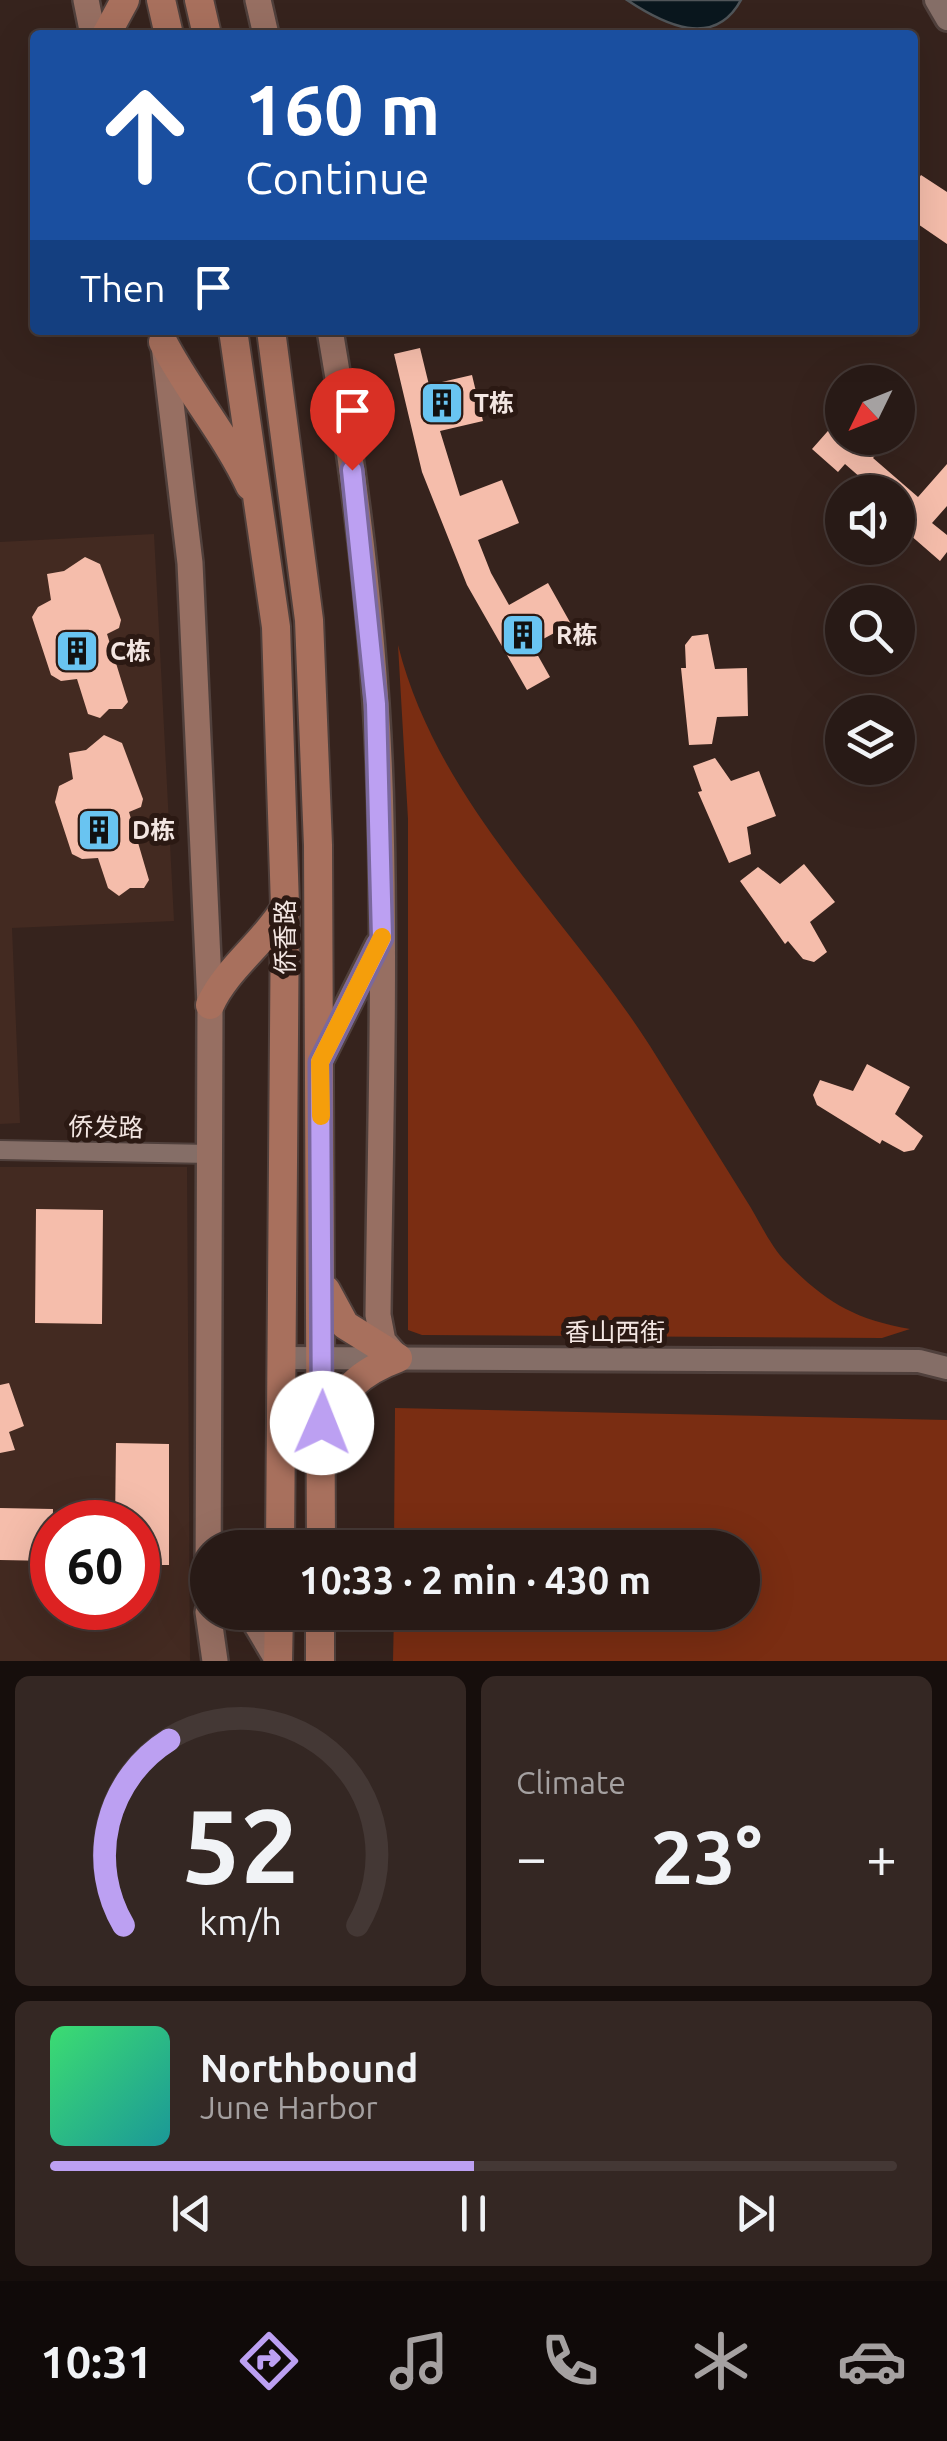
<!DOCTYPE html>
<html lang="en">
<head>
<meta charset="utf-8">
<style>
  body { margin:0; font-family:Ubuntu,"Noto Sans SC",sans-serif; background:#342723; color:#f1f3f6; height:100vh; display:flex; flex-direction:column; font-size:38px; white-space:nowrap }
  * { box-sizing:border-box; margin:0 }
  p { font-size:32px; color:#a5a1a1 }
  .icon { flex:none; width:55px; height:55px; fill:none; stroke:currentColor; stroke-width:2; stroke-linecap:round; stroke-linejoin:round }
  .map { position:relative; height:1661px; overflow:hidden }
  .panel { display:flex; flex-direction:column; gap:15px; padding:15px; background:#160e0c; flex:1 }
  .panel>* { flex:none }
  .top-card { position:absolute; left:30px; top:30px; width:888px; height:305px; border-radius:10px; box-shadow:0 10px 40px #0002,0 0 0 2px #443835; background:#1a4fa0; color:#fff; overflow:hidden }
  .needle { width:65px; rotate:227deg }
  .buttons { position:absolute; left:825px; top:365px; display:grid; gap:20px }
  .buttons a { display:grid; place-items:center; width:90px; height:90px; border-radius:50%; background:#281a16; box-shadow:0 10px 40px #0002,0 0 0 2px #443835; font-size:50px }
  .speed { position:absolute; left:30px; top:1500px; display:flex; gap:20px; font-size:50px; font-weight:700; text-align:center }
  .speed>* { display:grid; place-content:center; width:130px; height:130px; border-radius:50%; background:#281a16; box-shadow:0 10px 40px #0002,0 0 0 2px #443835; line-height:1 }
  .speed .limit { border:15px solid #d22; background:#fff; color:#111 }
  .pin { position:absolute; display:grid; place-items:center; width:85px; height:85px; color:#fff; margin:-102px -42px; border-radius:50% 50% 50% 0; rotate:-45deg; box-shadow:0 0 10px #0007 }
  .pin .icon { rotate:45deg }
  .me { position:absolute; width:110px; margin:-55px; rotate:1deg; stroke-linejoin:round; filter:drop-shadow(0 0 8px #0008) }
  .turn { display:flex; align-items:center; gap:35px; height:210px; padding:0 50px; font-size:45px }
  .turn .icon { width:130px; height:130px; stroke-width:2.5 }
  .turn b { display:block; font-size:70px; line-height:85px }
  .then { display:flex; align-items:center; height:95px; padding:0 50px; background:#0003; gap:20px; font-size:38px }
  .big { font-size:75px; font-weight:700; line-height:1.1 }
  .panel .tile { flex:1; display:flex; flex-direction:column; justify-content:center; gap:15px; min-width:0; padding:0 35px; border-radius:15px; background:#342723 }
  .panel .dial { align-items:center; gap:0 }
  .dial svg { height:260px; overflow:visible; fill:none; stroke:#443835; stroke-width:7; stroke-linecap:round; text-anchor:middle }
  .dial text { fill:#f1f3f6; stroke:none }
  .song { display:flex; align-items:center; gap:30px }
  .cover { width:120px; height:120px; border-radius:15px; background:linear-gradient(135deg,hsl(140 70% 55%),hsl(180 70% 35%)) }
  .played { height:10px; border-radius:5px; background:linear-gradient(90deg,#bca0f2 50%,#443835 50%) }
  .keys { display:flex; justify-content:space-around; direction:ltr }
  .heat { display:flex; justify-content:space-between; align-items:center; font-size:55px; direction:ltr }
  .panel .tiles { flex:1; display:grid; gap:15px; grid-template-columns:1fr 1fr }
  .tile:last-child { grid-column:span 2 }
  .trip { position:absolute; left:190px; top:1530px; width:570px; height:100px; border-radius:50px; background:#281a16; box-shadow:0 10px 40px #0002,0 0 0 2px #443835; font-weight:700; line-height:100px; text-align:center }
  .dock { display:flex; height:160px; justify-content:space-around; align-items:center; background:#100a09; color:#a5a1a1 }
  .dock .icon { width:70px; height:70px }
  .dock .on { color:#bca0f2 }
  .dock b { font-size:45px; color:#f1f3f6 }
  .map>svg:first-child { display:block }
</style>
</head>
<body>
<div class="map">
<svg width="947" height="1661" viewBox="0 0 947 1661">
  <rect width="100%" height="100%" fill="#36231d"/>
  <path fill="#432a21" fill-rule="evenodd" d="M 154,534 L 174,921 L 12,928 L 20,1123 L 0,1124 L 0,542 Z
    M 0,1167 L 187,1167 L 190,1661 L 0,1661 ZM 52,1522 L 138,1522 L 138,1608 L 52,1608 Z"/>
  <path fill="#7a2d12" d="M 398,645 C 438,804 565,913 650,1046 C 682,1097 714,1149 746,1200 C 759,1220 770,1246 787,1263 C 827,1303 854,1319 910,1329 L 882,1338 L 422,1335 L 408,1330 L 408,819 Z
    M 395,1408 L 947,1420 L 947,1661 L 393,1661 L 394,1613 L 742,1612 L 742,1548 L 394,1547 Z"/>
  <path fill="#0a171e" stroke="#505559" stroke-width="2.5" d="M 627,0 L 741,0 C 714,50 663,24 627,0 Z"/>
  <path fill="#f5bdab" d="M 921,175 L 947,192 L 947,244 L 912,220 L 912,189 Z
    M 420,348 L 429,385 L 472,375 L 483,421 L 440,431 L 460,496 L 502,480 L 519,523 L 478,540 L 491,573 L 509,605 L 548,583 L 571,624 L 532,645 L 550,677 L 527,690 L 467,585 L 422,472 L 394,354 Z
    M 842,415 L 842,438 L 891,438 L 873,458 L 918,497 L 947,464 L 947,506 L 932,523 L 947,535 L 947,552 L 940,561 L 909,534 L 915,527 L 898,511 L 898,492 L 877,492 L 845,464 L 838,472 L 812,449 Z
    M 85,557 L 100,564 L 121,620 L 119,628 L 107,634 L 128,702 L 122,709 L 109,709 L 100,718 L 88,714 L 77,679 L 61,681 L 51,675 L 32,617 L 38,607 L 51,600 L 47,574 L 64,571 Z
    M 708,634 L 715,669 L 747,668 L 748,716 L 717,717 L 712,744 L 689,745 L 681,668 L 686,668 L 685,645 L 692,636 Z
    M 104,735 L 122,743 L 143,799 L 141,807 L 129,812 L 149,880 L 144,888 L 130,888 L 119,896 L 108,888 L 98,858 L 82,859 L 72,854 L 55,802 L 59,786 L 73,779 L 69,753 L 86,750 Z
    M 715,758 L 731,781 L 759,771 L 776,816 L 747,827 L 751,854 L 729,863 L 698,792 L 702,791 L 693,766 Z
    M 804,864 L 835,902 L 810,922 L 827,952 L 814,962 L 803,959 L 788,941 L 785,944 L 740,881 L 758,867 L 780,884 Z
    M 867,1064 L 910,1087 L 895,1114 L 923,1136 L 914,1150 L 904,1152 L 882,1140 L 880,1144 L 817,1105 L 813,1095 L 820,1080 L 853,1091 Z
    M 36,1209 L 103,1210 L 102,1324 L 35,1323 Z
    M 9,1383 L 24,1426 L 9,1432 L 15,1450 L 0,1453 L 0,1385 Z
    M 116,1443 L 169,1444 L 169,1565 L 138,1565 L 138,1522 L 115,1522 Z
    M 0,1508 L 53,1509 L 52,1561 L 0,1560 Z"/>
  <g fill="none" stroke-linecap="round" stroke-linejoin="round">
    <g stroke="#50403c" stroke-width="22">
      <path id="minor" d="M 0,1150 L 211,1154"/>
    </g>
    <g stroke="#50403c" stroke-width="28">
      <path id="tertiary" d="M 936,0 L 947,19
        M 282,1358 L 919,1361 L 947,1368"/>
    </g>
    <g stroke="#50403c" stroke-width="30">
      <path id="secondary" d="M 86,0 L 93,35
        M 258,0 L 266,35
        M 330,330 C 358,492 378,656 381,821 C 385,985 380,1150 378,1315 L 383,1341 L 395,1355
        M 164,345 L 190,563 L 210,1005 L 208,1595
        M 320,1061 L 378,945
        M 208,1612 L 215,1661
        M 249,1612 L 278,1661"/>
    </g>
    <g stroke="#50403c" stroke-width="32">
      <path id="primary" d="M 161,0 L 169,35
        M 199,0 L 207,35
        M 106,35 L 125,0
        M 233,330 L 276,627 L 285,906 L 280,1548
        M 271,330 L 309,620 L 318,845 L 321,1548
        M 163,342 C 189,392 226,435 250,486
        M 210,1005 C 226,969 264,943 285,908
        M 326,1290 L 345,1325 L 398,1358
        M 327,1431 C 339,1391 360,1372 398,1358
        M 278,1661 L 279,1612
        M 320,1661 L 320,1612"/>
    </g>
    <use href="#minor" stroke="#856e67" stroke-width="18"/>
    <use href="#tertiary" stroke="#856e67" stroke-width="22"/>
    <use href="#secondary" stroke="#976f62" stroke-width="25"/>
    <use href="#primary" stroke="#a8705d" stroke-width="28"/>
  </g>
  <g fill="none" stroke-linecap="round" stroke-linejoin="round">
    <g stroke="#7a689d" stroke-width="25">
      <path id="route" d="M 322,1423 L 320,1062 L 382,938 L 376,704 L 352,470"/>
    </g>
    <use href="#route" stroke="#bca0f2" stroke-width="18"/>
    <path stroke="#f59e0b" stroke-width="18" d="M 321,1116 L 320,1062 L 382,937"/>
  </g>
  <defs>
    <g id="building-square" transform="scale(2.25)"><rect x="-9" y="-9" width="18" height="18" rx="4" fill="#69c4f1" stroke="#2b1913"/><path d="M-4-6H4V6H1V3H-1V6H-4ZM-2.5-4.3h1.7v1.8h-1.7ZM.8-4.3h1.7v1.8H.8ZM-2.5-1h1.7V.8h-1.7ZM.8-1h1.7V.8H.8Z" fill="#111"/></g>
  </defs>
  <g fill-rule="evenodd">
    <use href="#building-square" x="442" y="403"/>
    <use href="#building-square" x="523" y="635"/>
    <use href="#building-square" x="77" y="651"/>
    <use href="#building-square" x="99" y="830"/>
  </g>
  <g text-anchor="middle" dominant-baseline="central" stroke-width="10" stroke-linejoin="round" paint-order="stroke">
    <g font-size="25" font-weight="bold" fill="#f3e6e2" stroke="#2b1913" text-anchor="start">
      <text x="474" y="403">T栋</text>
      <text x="556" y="635">R栋</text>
      <text x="110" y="651">C栋</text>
      <text x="132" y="830">D栋</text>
    </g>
    <g font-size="25" fill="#f3e6e2" stroke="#2b1913">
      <text transform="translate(285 937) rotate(-90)">侨香路</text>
      <text transform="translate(106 1127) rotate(1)">侨发路</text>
      <text x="615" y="1332">香山西街</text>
    </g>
  </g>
</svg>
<div class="buttons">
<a><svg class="needle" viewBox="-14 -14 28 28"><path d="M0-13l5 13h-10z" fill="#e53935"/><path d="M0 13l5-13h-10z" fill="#a5a1a1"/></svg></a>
<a><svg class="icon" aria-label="sound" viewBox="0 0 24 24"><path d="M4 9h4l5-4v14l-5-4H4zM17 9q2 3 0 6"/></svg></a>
<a><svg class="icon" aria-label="search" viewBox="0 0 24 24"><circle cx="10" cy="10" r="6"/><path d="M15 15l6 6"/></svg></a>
<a><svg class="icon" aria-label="layers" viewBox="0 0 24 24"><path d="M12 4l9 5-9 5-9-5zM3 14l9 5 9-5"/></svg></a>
</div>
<div class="speed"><div class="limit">60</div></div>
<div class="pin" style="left:352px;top:470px;background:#d93025"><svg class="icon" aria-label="arrive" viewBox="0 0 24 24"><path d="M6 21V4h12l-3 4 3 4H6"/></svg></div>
<svg class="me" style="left:322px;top:1423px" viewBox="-20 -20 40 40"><circle r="19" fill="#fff"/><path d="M0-13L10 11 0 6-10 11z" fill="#bca0f2"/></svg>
<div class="trip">10:33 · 2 min · 430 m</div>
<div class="top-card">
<div class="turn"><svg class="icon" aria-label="ahead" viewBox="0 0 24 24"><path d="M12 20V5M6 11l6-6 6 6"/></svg><div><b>160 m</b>Continue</div></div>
<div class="then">Then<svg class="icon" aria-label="arrive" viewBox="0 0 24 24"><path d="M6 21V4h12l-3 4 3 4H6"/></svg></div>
</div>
</div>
<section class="panel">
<div class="tiles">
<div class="tile dial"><svg viewBox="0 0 100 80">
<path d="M14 69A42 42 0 1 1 86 69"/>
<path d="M14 69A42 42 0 0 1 28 12" stroke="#bca0f2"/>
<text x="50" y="56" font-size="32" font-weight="700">52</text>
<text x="50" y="72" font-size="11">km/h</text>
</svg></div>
<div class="tile"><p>Climate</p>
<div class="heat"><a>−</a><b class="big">23°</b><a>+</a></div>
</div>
<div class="tile">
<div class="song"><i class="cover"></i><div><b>Northbound</b><p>June Harbor</p></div></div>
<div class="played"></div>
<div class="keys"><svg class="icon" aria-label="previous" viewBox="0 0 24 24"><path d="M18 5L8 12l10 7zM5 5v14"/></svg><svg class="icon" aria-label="pause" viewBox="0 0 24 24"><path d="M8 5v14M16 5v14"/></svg><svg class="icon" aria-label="next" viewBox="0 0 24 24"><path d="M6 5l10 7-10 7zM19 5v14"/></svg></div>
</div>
</div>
</section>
<nav class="dock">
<b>10:31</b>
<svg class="icon on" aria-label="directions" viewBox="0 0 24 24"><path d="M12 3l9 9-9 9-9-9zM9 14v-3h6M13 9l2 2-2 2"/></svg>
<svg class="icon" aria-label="music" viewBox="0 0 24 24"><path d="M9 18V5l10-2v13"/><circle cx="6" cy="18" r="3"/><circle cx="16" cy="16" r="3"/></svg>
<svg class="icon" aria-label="phone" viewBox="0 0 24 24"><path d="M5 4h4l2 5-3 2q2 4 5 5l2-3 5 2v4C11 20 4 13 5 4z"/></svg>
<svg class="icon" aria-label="climate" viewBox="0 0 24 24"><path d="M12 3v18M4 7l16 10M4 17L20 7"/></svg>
<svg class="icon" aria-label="car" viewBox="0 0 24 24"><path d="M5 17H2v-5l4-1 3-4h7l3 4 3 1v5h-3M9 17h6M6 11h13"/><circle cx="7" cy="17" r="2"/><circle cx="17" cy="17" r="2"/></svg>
</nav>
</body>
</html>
